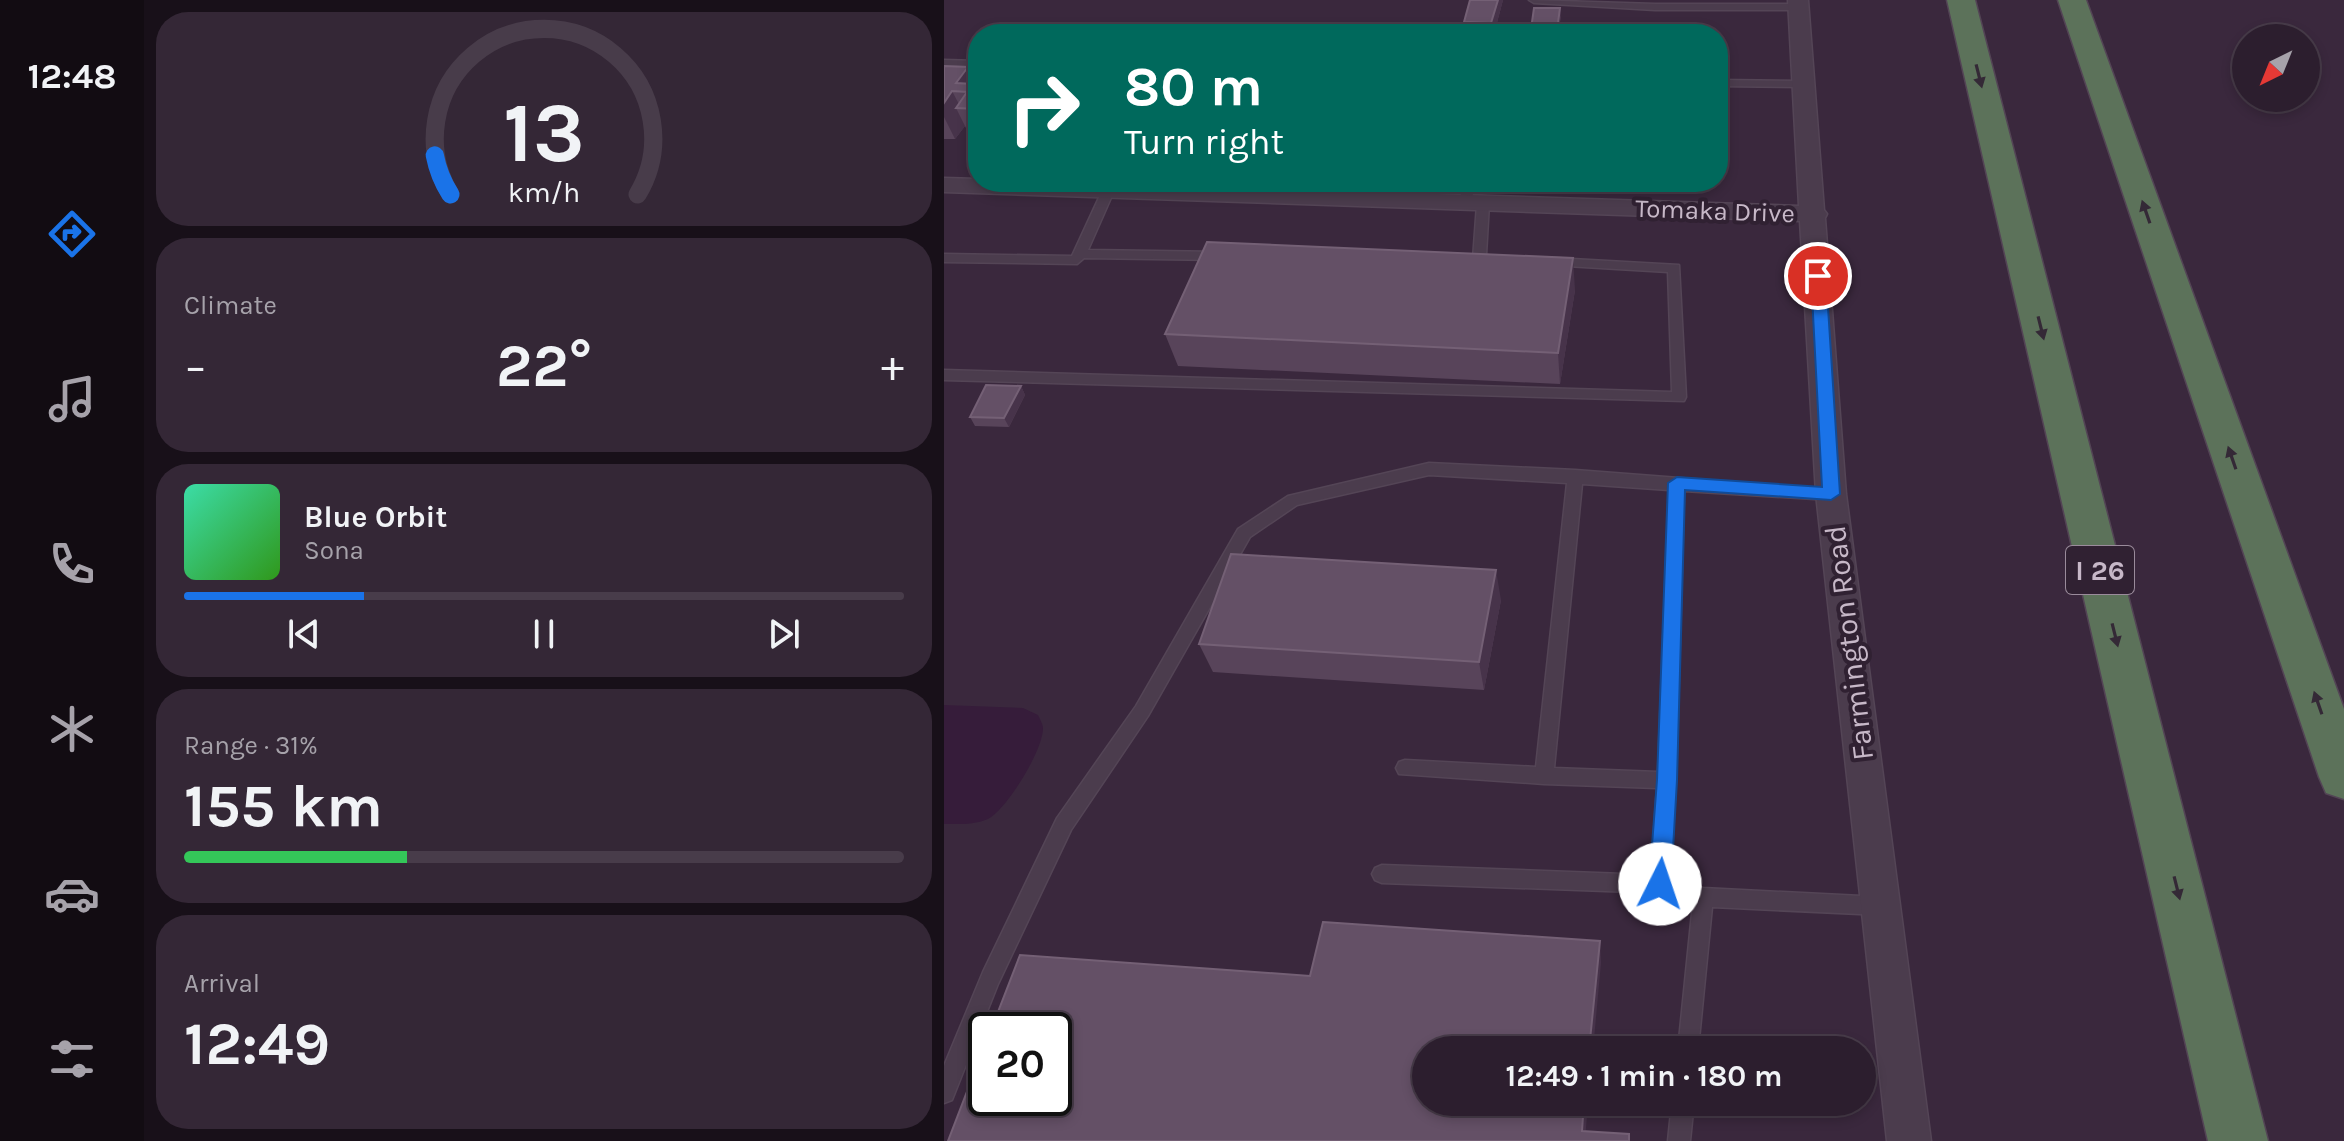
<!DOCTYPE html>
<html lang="en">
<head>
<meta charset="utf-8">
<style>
  body { margin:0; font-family:Karla,sans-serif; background:#342736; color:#f1f3f6; height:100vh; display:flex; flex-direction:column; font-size:30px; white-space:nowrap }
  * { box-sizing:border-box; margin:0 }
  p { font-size:26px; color:#a6a2aa }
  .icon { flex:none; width:44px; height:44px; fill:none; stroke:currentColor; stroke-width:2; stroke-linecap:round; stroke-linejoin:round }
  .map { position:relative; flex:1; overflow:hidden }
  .sheet { display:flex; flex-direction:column; gap:12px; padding:12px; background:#181019; width:800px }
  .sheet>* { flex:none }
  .banner { position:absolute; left:24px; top:24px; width:760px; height:168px; border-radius:32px; box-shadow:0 4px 12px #0003,0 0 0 2px #483c4a; background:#00695c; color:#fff; overflow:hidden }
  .needle { width:52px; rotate:223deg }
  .buttons { position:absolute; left:1288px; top:24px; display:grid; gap:16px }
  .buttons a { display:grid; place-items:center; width:88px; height:88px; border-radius:50%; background:#2c1e2e; box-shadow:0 4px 12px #0003,0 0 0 2px #483c4a; font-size:40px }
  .speed { position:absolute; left:24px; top:1012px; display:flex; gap:16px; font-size:40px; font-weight:700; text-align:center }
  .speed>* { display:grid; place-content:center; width:104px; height:104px; border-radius:50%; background:#2c1e2e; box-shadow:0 4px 12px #0003,0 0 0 2px #483c4a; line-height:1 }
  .speed .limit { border:4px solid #111; border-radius:12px; background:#fff; color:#111 }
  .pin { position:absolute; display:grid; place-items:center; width:68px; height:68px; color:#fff; margin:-34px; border:4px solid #fff; border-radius:50%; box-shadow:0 2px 8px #0007 }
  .me { position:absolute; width:88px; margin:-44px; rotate:4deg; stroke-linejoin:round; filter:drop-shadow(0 0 6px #0008) }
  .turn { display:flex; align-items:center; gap:28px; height:168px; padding:0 24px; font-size:36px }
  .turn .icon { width:104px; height:104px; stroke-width:2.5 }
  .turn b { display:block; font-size:56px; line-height:68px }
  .big { font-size:60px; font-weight:700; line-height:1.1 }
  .sheet .tile { flex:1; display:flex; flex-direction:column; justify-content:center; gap:12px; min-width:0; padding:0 28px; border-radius:32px; background:#342736 }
  .sheet .dial { align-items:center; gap:0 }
  .dial svg { height:208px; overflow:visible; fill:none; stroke:#483c4a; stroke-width:7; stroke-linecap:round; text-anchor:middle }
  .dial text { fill:#f1f3f6; stroke:none }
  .song { display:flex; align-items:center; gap:24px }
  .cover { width:96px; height:96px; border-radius:12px; background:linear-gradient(135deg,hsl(160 70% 55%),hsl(110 70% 35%)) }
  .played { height:8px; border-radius:4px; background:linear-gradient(90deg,#1a73e8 25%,#483c4a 25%) }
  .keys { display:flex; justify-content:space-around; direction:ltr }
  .heat { display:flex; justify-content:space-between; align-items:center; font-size:44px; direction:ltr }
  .charge { height:12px; border-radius:6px; background:linear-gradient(90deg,#34c759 31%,#483c4a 0) }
  .trip { position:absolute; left:468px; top:1036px; width:464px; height:80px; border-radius:40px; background:#2c1e2e; box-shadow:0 4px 12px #0003,0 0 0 2px #483c4a; font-weight:700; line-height:80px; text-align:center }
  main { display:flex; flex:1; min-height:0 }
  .menu { display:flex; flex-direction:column; width:144px; justify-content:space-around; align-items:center; background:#120c12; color:#a6a2aa }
  .menu .icon { width:56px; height:56px }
  .menu .on { color:#1a73e8 }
  .menu b { font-size:36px; color:#f1f3f6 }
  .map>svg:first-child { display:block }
</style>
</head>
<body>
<main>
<nav class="menu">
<b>12:48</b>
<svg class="icon on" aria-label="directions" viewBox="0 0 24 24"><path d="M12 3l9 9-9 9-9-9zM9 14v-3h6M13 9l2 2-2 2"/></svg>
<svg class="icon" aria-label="music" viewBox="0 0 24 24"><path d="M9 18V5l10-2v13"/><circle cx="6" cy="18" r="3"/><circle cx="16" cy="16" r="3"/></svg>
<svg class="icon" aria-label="phone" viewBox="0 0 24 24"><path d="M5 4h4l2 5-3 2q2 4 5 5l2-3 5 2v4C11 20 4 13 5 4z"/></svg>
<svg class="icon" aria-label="climate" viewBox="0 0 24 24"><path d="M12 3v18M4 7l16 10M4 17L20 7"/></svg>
<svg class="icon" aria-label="car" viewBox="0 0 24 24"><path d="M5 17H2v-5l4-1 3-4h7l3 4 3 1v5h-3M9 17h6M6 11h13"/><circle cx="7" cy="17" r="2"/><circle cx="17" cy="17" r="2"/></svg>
<svg class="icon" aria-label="filters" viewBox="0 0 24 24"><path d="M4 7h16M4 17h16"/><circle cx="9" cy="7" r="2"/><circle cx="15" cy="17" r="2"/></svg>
</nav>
<section class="sheet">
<div class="tile dial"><svg viewBox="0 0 100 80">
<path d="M14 69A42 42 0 1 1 86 69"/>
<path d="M14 69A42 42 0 0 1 8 54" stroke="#1a73e8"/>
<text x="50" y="56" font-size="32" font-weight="700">13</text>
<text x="50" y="72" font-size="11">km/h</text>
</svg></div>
<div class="tile"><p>Climate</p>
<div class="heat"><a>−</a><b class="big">22°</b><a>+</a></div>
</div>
<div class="tile">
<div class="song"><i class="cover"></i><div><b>Blue Orbit</b><p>Sona</p></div></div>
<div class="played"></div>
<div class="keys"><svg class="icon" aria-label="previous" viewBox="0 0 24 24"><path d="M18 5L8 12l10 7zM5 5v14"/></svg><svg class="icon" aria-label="pause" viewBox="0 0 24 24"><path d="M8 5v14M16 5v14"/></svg><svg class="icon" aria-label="next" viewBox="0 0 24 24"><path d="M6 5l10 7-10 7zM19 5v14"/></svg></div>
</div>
<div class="tile"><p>Range · 31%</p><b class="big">155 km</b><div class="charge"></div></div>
<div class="tile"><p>Arrival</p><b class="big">12:49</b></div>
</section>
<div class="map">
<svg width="1400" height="1141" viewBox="0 0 1400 1141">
  <rect width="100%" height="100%" fill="#3a283d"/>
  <path fill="#361c3a" d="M 0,705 L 79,708 L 94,715 C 96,719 98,723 99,727 C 100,749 63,809 44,819 C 30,825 15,824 0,824 Z"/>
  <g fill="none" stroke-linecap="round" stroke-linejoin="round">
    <g stroke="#544556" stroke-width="3">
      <path id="lane" d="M 585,0 L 711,4 L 854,4 L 859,7 L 854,10 L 711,10 L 590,3 Z
        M 0,60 L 34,61 L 34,67 L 0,66 Z
        M 774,80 L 860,81 L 866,84 L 860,87 L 774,86 Z
        M 519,182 L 531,182 L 527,205 L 521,209 L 515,205 Z
        M 164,187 L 170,191 L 144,250 L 278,252 L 284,256 L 278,260 L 140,258 L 133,264 L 0,262 L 0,254 L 128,256 L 158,191 Z
        M 539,200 L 545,204 L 542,255 L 556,257 L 556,263 C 548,265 534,265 529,259 L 533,204 Z
        M 610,258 L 735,265 L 742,397 L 740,401 L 0,380 L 0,370 L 728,392 L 724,272 L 605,265 L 604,262 Z
        M 485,463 L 631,470 L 892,490 L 895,494 L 887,500 L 740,491 L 732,780 L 726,878 L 759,888 L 937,897 L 944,899 L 947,906 L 944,913 L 937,915 L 768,907 L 754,1050 L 734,1050 L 749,903 L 716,893 L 438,883 L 431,880 L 428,874 L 431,868 L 438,865 L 707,875 L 713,788 L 600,784 L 455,774 L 452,768 L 455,762 L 461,760 L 592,767 L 623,483 L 485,475 L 353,505 L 306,537 L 204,716 L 127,830 L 54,984 L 8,1100 L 0,1103 L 0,1066 L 39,972 L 113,818 L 192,706 L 294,529 L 344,496 ZM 638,484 L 725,490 L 714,772 L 610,768 Z
        M 728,1102 L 750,1102 L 746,1141 L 724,1141 Z"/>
    </g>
    <g stroke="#544556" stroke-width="3">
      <path id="street" d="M 844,0 L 864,0 L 880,210 L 883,214 L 881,218 L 902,494 L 987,1141 L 943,1141 L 872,494 L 856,221 L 0,192 L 0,178 L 34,179 L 34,182 L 129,182 L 855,206 Z"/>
    </g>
    <g stroke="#534455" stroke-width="3">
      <path id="highway" d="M 1003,0 L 1031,0 L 1324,1141 L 1264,1141 Z
        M 1114,0 L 1142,0 L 1400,709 L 1400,799 L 1382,793 L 1375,777 Z"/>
    </g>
    <use href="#lane" fill="#4b3c4d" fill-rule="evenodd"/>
    <use href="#street" fill="#4b3c4d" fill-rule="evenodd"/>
    <use href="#highway" fill="#5c725a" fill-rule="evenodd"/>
  </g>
  <path fill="#58445a" d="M 526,0 L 559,0 L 550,34 L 521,34 L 520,22 Z
    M 617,16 L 614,34 L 587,34 L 587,29 Z
    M 0,66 L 24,67 L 31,83 L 34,109 L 34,140 L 27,139 L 21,126 L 11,139 L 0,139 Z
    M 774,108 L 780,108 L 779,133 L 774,133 Z
    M 631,290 L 616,384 L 234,366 L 221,334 Z
    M 77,386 L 81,395 L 65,427 L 31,426 L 26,417 Z
    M 557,600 L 540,690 L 269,672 L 255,644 Z"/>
  <path fill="#47334a" d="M 554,0 L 559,0 L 550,34 L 548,34 L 547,23 Z
    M 616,8 L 617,16 L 613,34 L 613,30 Z
    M 24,67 L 34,90 L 12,83 Z
    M 8,91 L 17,108 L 12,108 L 21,126 L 11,139 L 0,117 L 0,103 Z
    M 629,258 L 631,290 L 616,384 L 614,353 Z
    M 77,386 L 81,395 L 65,427 L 60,418 Z
    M 552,570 L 557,600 L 540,690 L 535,662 Z
    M 656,941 L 657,963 L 649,1050 L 645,1050 Z
    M 640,1102 L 644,1102 L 641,1141 L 638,1131 Z"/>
  <path fill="#645066" stroke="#746075" stroke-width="2" d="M 526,0 L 554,0 L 547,23 L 520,22 Z
    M 590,8 L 616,8 L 613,30 L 587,29 Z
    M 0,66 L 24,67 L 12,83 L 30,84 L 34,79 L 34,109 L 12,108 L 23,92 L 8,91 L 0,103 Z
    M 774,108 L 780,108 L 780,116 L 774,116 Z
    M 263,242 L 629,258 L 614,353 L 221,334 Z
    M 42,385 L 77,386 L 60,418 L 26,417 Z
    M 287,554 L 552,570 L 535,662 L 255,644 Z
    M 379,922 L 656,941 L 645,1050 L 482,1050 L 482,1102 L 640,1102 L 638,1131 L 685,1134 L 685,1141 L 4,1141 L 42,1042 L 42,1098 L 110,1098 L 110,1030 L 47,1030 L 76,955 L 366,976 Z"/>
  <defs><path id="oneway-solid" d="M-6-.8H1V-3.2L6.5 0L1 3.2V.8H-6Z" transform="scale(2)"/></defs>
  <g fill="#342936">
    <use href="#oneway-solid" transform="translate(1035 76) rotate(76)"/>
    <use href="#oneway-solid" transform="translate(1202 212) rotate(-109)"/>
    <use href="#oneway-solid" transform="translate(1097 328) rotate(76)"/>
    <use href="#oneway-solid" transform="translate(1288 458) rotate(-109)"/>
    <use href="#oneway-solid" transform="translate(1171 635) rotate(76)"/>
    <use href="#oneway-solid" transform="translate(1374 703) rotate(-109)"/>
    <use href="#oneway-solid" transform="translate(1233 888) rotate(76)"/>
  </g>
  <path fill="#1a73e8" stroke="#114b97" stroke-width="2" d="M 874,272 L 882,276 L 896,494 L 887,500 L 741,490 L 733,780 L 727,884 L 724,892 L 716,895 L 708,892 L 705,884 L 713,780 L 724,483 L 733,477 L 878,487 L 867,276 Z"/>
  <g text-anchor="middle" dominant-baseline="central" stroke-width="8" stroke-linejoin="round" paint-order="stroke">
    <g font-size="26" fill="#c7b8c8" stroke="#302132">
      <text transform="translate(771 211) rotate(2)">Tomaka Drive</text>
    </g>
    <rect fill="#302132" stroke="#9a8b9b" stroke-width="2" x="1122" y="546" width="68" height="48" rx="6"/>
    <g font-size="28" font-weight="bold" fill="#c7b8c8">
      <text x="1156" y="570">I 26</text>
    </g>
    <g font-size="30" fill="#c7b8c8" stroke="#302132">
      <text transform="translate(905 643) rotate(-97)">Farmington Road</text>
    </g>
  </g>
</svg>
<div class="buttons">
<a><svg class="needle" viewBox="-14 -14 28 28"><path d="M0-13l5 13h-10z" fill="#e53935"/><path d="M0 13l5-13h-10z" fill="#a6a2aa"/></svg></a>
</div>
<div class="speed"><div class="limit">20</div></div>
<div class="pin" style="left:874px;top:276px;background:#d93025"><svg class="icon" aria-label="arrive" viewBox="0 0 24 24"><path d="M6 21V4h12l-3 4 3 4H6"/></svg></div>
<svg class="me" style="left:716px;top:884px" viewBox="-20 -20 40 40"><circle r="19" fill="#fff"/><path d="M0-13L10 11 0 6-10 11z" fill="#1a73e8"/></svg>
<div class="trip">12:49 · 1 min · 180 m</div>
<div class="banner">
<div class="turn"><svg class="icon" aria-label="right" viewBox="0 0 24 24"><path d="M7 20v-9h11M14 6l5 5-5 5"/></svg><div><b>80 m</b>Turn right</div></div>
</div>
</div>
</main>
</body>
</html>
